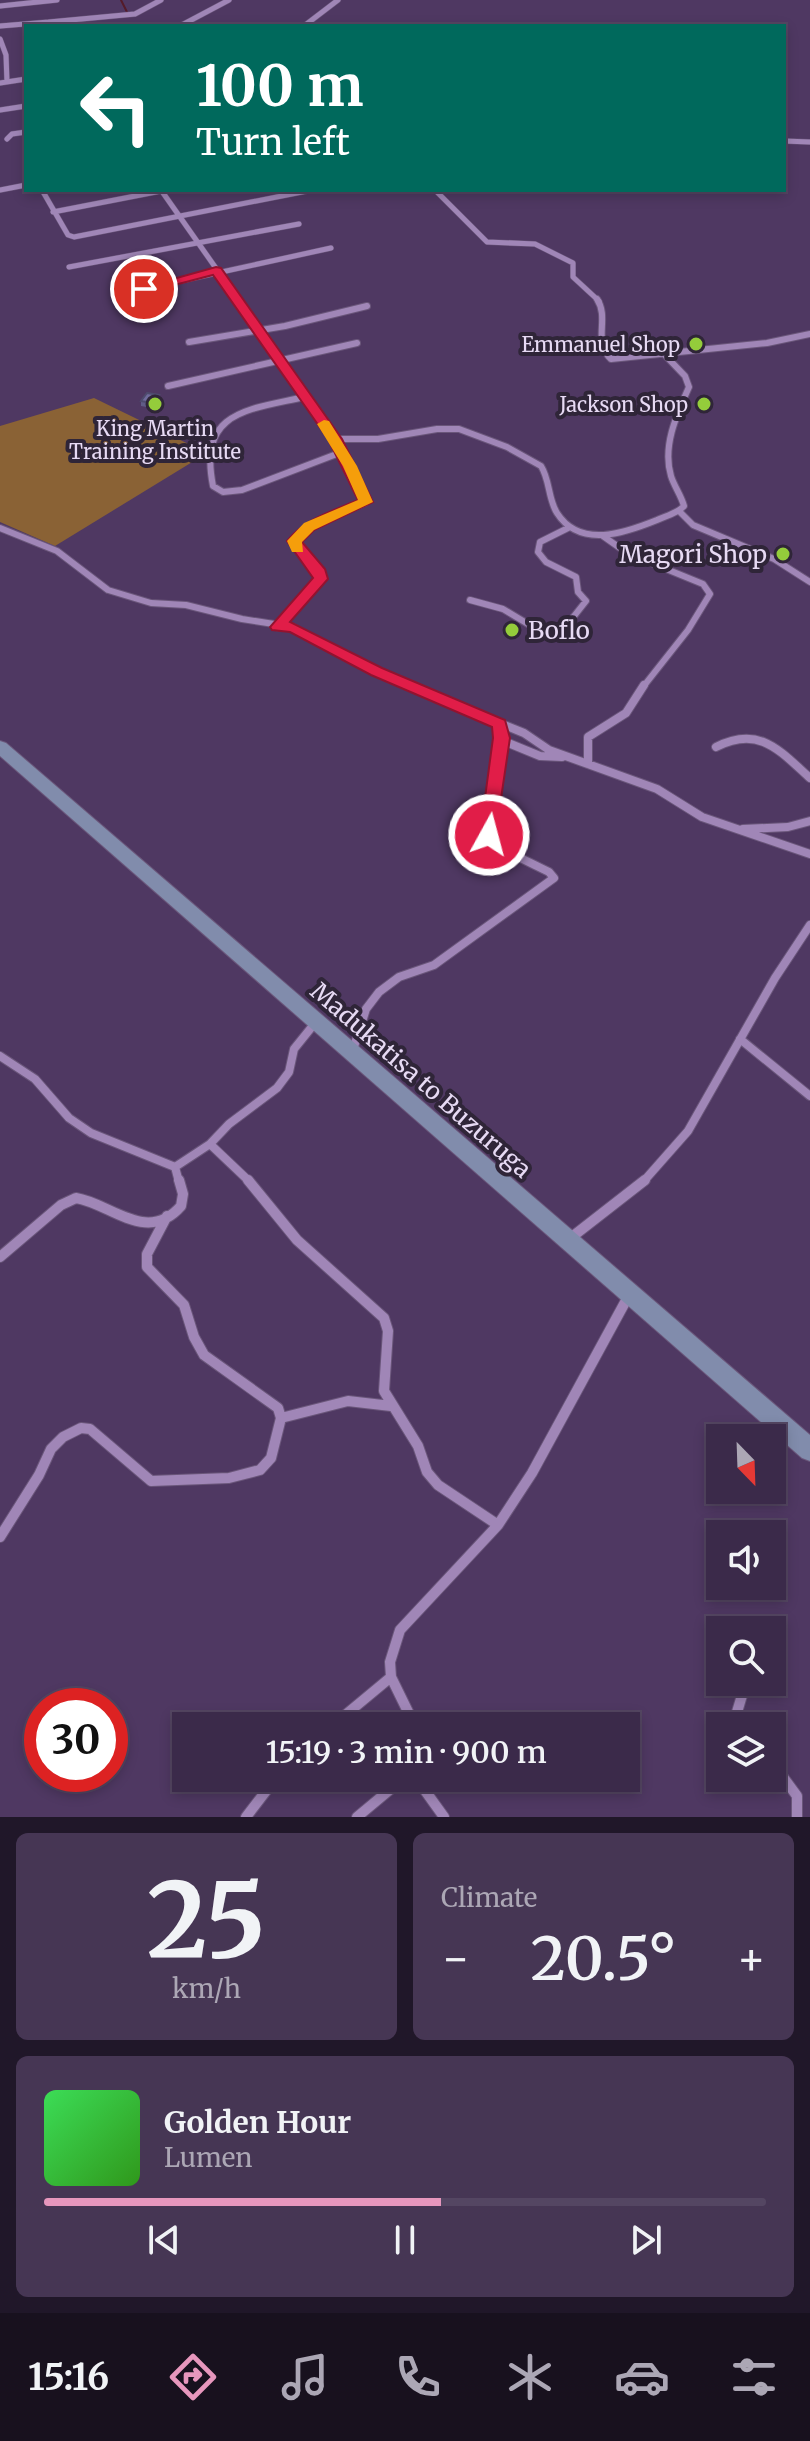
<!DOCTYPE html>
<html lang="en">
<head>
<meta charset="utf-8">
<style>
  body { margin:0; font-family:Merriweather,serif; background:#463654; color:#f1f3f6; height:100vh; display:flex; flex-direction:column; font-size:30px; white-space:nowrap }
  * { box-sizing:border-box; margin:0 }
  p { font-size:26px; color:#aca7b5 }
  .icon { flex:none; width:44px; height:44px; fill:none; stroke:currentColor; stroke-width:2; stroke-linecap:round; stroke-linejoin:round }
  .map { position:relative; height:1817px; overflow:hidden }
  .drawer { display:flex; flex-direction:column; gap:16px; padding:16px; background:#201729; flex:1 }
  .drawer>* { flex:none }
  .guide { position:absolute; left:24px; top:24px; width:762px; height:168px; border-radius:0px; box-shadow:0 4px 12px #0003,0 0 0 2px #544662; background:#00695c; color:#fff; overflow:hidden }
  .needle { width:52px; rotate:157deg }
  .buttons { position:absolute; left:706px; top:1424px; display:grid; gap:16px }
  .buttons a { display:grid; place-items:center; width:80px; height:80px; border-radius:0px; background:#3b2a4a; box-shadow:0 4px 12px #0003,0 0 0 2px #544662; font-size:40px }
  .speed { position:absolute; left:24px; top:1688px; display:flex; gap:16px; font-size:40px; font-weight:700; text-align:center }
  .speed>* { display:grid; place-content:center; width:104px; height:104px; border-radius:50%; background:#3b2a4a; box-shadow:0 4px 12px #0003,0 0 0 2px #544662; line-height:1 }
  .speed .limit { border:12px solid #d22; background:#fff; color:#111 }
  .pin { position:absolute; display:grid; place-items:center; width:68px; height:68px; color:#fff; margin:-34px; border:4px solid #fff; border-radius:50%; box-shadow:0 2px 8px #0007 }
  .me { position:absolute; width:88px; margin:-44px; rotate:7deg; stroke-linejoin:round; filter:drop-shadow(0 0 6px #0008) }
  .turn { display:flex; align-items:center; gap:28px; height:168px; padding:0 40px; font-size:36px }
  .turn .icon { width:104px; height:104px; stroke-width:2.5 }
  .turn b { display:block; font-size:56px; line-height:68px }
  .big { font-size:60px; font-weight:600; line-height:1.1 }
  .drawer .tile { flex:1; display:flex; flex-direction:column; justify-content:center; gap:12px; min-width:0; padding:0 28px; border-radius:12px; background:#463654 }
  .drawer .dial { align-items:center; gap:0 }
  .dial b { font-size:104px; line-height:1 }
  .song { display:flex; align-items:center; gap:24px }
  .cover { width:96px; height:96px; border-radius:12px; background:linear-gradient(135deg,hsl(130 70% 55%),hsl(110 70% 35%)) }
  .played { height:8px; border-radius:4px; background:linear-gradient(90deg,#e797bd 55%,#544662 55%) }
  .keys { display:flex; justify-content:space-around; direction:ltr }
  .heat { display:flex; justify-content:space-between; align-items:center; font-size:44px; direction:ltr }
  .drawer .tiles { flex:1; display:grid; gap:16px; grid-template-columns:1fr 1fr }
  .tile:last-child { grid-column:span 2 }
  .trip { position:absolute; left:172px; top:1712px; width:468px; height:80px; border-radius:0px; background:#3b2a4a; box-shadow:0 4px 12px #0003,0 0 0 2px #544662; font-weight:600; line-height:80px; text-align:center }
  .menu { display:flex; height:128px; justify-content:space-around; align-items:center; background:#18111e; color:#aca7b5 }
  .menu .icon { width:56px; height:56px }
  .menu .active { color:#e797bd }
  .menu b { font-size:36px; color:#f1f3f6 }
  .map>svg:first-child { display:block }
</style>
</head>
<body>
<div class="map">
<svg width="810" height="1817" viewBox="0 0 810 1817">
  <rect width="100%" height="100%" fill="#4f3862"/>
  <path fill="#8a6235" d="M 94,398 L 207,453 L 55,546 L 0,522 L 0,426 Z"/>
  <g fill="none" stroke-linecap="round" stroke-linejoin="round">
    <path stroke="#541b29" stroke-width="2" d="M 121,0 L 127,12"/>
    <g stroke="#6a567a" stroke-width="6">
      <path id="minor-far3" d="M 0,6 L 57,0
        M 0,26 L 49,22
        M 51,26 L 49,22 L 135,14 L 161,0
        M 180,26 L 229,0
        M 304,26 L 338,0
        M 0,39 L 6,55 L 7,82
        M 0,83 L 26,79
        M 0,110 L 26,106
        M 7,139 L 12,134 L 26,132
        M 784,141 L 810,142
        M 0,190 L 26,185
        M 42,190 L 68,235 L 74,237 L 312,190
        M 161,190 L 239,301
        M 435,190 L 487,242 L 535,244 L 573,263 L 573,277 L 599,301
        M 53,212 L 161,191
        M 69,267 L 299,224
        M 144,289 L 331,248"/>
    </g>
    <g stroke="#6a567a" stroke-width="8">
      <path id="minor-far2" d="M 237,299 L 335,439 L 366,502 L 309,527 L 295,541 L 321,579 L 277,627
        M 597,299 C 610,319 592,341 611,359 L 767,343 L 810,334
        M 189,342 L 285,326 L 367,306
        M 168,386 L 357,343
        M 304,397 C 247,410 198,411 213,486 L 223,492 L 242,490 L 342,452
        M 335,439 L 378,439 L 437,429 L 459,429 L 507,447 L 541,466 C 550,480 548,499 557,513 C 580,549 625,533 657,520 C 666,516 678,513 684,506 C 681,495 674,486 671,476 C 662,446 677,414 689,387 L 685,376 L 663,353
        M 679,511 L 693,525 L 774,559 L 810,582
        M 0,528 L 57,551 L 108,590 L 151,603 L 186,605 L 242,619 L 293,627 L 376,672 L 411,687
        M 603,536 L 627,553 L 703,584 L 710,594 L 688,630 L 643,687
        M 470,600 L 503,609 L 533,627 L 546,630 L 567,625 L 586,601 L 578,592 L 576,577 L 546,562 L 538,552 L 540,542 L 568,528"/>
    </g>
    <g stroke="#6a567a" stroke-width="10">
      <path id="minor-far1" d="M 406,685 L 524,733 L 549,750 L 657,789 L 702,817 L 810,854
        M 501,740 L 540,756 L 562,757
        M 716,747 C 759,725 779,750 810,778
        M 588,764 L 588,737 L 626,713 L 644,685
        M 743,829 L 788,827 L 810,821
        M 740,1039 L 810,1096
        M 352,1053 L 366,1009 L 379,992 L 399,977 L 434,965 L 554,878 L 549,872 L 494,845 L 489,838 L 500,724
        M 0,1056 L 35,1079 L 69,1118 L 91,1133 L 175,1167
        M 210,1144 L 250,1182
        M 179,1182 L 175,1167 L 210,1144 L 229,1124 L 277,1088 L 289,1072 L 294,1049 L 315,1023
        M 643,1182 L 688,1131 L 775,978 L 810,925"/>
    </g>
    <g stroke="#6a567a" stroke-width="12">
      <path id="minor" d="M 248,1180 L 297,1240 L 384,1318 L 388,1331 L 384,1391 L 418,1446 L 427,1472 L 438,1485 L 498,1525
        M 568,1240 L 645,1180
        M 0,1257 L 61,1205 L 76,1198 C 110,1203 147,1245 181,1206 L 183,1194 L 179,1180
        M 281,1418 L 348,1401 L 391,1406
        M 0,1537 L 39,1475 L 51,1449 L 63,1437 L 81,1428 L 90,1429 L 151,1481 L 229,1478 L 260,1470 L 271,1458 L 281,1418 L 278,1408 L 204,1355 L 194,1337 L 184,1305 L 147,1267 L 147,1254 L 167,1216
        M 332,1726 L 391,1677
        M 415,1726 L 391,1677 L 390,1662 L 400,1630 L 498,1525 L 532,1473 L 629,1295
        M 744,1726 L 737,1712 L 746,1682
        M 772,1762 L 797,1796 L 797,1817
        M 416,1778 L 444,1817
        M 246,1817 L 276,1778
        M 357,1817 L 404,1778"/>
    </g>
    <g stroke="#6a567a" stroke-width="2">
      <path id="secondary" d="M 0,741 L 6,743 L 810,1435 L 810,1461 L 802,1458 L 0,756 Z"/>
    </g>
    <use href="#minor-far3" stroke="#a086b7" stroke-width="5"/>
    <use href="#minor-far2" stroke="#a086b7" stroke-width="6"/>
    <use href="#minor-far1" stroke="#a086b7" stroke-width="8"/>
    <use href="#minor" stroke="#a086b7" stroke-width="10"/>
    <use href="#secondary" fill="#818cac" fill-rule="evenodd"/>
  </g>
  <path fill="#605c86" d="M 159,395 L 159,400 L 153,408 L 141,406 L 141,401 Z"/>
  <path fill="#4e4b6d" d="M 159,395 L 159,400 L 153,408 L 152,403 Z"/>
  <path fill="#706b9c" stroke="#4e4b6d" stroke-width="2" d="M 147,393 L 159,395 L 152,403 L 141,401 Z"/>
  <path fill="#e11d48" stroke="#92132f" stroke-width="2" d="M 216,267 L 221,268 L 342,439 L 373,502 L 314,530 L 302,542 L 325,569 L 328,579 L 290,622 L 382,668 L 505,720 L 510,738 L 495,839 L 483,839 L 480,835 L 493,738 L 492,727 L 371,675 L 290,632 L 272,630 L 270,627 L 313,578 L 287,541 C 305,519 332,511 358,500 L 328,439 L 213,275 L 144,293 L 137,289 Z"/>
  <path fill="#f59e0b" d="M 324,420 L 329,421 L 357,466 L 373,502 L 314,530 L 302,542 L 303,552 L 292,552 L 287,541 L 304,523 L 358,500 L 343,466 L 317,424 Z"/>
  <g fill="#94cc3b" stroke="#2f2538" stroke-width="3">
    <circle cx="696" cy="344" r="8"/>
    <circle cx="155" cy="404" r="8"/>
    <circle cx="704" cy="404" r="8"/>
    <circle cx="783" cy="554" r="8"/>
    <circle cx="512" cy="630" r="8"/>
  </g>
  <g text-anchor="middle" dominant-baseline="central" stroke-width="8" stroke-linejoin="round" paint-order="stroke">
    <g font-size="20" fill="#e7daf4" stroke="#2f2538" text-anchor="end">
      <text x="680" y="344">Emmanuel Shop</text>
      <text x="688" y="404">Jackson Shop</text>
      <text x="155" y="428" text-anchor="middle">King Martin<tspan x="155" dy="23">Training Institute</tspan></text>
    </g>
    <g font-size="24" fill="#e7daf4" stroke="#2f2538" text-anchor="end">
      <text x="767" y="554">Magori Shop</text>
      <text x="528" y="630" text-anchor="start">Boflo</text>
    </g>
    <g font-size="24" fill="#e7daf4" stroke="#2f2538">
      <text transform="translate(421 1080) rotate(41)">Madukatisa to Buzuruga</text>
    </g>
  </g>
</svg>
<div class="buttons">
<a><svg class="needle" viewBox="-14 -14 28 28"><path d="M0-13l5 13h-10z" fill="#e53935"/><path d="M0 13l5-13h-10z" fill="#aca7b5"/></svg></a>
<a><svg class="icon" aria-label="sound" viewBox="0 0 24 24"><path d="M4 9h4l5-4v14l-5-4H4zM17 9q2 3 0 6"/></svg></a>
<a><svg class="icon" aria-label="search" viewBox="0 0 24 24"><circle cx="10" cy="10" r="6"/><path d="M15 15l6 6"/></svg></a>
<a><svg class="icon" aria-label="layers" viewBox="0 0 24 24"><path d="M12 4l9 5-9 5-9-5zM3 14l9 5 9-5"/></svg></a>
</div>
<div class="speed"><div class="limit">30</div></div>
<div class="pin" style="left:144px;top:289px;background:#d93025"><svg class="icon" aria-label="arrive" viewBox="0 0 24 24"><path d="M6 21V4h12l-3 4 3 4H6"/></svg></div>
<svg class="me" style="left:489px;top:835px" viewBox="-20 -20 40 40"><circle r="17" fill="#e11d48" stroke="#fff" stroke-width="3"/><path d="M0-11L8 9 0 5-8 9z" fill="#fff"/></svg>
<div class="trip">15:19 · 3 min · 900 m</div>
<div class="guide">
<div class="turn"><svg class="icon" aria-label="left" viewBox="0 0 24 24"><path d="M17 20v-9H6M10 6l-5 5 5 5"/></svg><div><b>100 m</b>Turn left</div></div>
</div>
</div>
<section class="drawer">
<div class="tiles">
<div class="tile dial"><b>25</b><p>km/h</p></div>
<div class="tile"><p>Climate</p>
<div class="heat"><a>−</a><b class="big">20.5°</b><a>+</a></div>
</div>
<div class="tile">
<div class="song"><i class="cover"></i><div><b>Golden Hour</b><p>Lumen</p></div></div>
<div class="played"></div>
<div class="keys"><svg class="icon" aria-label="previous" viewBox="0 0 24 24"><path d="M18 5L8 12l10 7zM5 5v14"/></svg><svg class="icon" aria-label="pause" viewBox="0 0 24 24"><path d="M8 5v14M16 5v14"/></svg><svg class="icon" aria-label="next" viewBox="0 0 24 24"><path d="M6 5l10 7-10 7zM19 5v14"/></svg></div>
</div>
</div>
</section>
<nav class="menu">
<b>15:16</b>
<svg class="icon active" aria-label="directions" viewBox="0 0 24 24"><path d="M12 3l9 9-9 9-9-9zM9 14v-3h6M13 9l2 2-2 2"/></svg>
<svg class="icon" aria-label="music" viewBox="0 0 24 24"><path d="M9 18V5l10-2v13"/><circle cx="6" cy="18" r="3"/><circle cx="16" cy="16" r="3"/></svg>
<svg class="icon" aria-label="phone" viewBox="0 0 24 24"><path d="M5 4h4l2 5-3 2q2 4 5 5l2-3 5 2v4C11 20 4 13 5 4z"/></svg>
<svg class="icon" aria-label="climate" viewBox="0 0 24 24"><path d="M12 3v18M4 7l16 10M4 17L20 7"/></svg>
<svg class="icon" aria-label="car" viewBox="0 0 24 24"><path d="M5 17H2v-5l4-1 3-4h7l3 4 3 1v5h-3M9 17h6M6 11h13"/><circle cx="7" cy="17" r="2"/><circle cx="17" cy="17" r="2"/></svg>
<svg class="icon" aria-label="filters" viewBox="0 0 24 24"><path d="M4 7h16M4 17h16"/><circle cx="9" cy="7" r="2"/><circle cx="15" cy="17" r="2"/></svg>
</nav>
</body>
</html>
